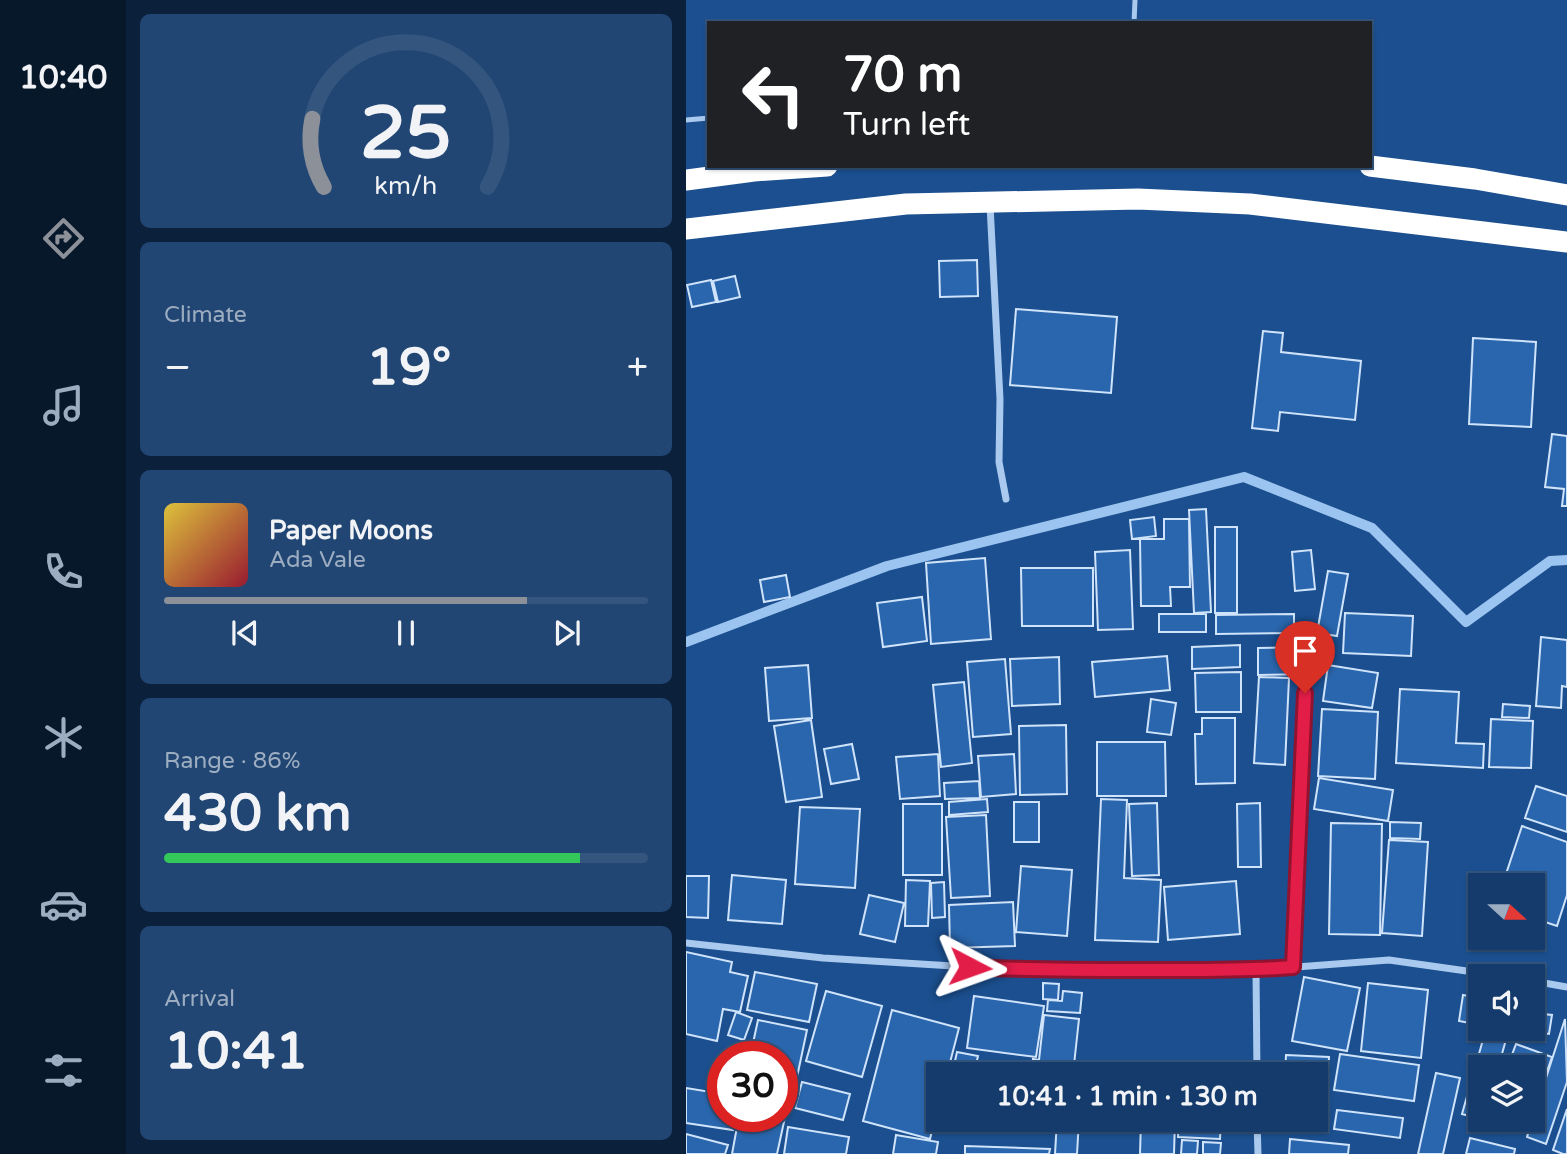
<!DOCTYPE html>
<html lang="en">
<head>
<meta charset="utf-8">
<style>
  body { margin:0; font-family:"Varela Round",sans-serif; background:#214673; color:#f1f3f6; height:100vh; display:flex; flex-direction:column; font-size:26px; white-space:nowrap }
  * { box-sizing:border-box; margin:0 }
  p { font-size:23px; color:#9dadc1 }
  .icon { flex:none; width:38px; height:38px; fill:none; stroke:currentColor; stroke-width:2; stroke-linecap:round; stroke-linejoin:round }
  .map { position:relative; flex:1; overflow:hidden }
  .drawer { display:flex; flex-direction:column; gap:14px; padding:14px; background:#0b203b; width:560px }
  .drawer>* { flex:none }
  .banner { position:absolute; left:21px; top:21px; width:665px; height:147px; border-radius:0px; box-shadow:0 2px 5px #0004,0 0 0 2px #33557e; background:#202124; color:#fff; overflow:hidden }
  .needle { width:46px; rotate:111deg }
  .buttons { position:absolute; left:782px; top:873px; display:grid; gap:14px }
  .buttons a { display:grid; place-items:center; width:77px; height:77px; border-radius:0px; background:#143b6b; box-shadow:0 2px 5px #0004,0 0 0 2px #33557e; font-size:35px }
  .speed { position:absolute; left:21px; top:1041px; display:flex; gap:14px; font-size:35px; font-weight:700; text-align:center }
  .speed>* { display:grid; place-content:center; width:91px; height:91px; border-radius:50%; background:#143b6b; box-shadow:0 2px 5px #0004,0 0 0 2px #33557e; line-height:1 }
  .speed .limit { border:10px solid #d22; background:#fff; color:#111 }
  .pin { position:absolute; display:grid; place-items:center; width:60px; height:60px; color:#fff; margin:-72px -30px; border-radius:50% 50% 50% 0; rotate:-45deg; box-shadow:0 0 7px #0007 }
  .pin .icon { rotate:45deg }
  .me { position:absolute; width:77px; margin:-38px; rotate:94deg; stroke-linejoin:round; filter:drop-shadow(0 0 5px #0008) }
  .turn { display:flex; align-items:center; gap:24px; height:147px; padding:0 21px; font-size:32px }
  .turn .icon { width:91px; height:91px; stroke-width:2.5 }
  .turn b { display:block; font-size:49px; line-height:60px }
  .big { font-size:52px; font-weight:700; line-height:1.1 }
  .drawer .tile { flex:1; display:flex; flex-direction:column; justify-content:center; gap:10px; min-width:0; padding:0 24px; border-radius:10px; background:#214673 }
  .drawer .dial { align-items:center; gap:0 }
  .dial svg { height:182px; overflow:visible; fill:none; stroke:#33557e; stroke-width:7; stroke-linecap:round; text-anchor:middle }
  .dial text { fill:#f1f3f6; stroke:none }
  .song { display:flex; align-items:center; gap:21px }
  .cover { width:84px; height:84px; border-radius:10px; background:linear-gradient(135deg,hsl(50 70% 55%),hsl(350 70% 35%)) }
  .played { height:7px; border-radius:4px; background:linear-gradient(90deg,#8c9099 75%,#33557e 75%) }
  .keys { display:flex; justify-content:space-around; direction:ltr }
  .heat { display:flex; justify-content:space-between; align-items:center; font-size:38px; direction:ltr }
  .charge { height:10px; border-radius:5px; background:linear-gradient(90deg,#34c759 86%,#33557e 0) }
  .trip { position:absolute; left:240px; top:1062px; width:402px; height:70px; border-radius:0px; background:#143b6b; box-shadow:0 2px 5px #0004,0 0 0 2px #33557e; font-weight:700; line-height:70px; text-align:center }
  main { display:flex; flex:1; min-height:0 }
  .dock { display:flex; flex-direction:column; width:126px; justify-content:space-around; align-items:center; background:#08182b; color:#9dadc1 }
  .dock .icon { width:49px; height:49px }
  .dock .on { color:#8c9099 }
  .dock b { font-size:32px; color:#f1f3f6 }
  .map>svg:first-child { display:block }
</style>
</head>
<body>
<main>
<nav class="dock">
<b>10:40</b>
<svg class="icon on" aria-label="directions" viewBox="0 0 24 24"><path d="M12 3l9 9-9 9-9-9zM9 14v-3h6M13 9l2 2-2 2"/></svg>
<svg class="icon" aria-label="music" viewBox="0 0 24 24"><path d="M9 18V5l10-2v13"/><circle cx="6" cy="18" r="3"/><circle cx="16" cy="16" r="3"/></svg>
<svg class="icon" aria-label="phone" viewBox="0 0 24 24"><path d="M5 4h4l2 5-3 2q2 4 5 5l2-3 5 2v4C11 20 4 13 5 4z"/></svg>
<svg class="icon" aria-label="climate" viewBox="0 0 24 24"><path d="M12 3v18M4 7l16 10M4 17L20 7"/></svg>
<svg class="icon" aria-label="car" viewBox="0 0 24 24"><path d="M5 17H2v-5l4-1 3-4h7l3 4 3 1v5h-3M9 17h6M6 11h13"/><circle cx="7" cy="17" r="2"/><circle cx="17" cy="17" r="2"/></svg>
<svg class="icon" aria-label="filters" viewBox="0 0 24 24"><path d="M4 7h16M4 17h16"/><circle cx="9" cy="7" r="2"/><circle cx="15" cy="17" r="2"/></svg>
</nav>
<section class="drawer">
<div class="tile dial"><svg viewBox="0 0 100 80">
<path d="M14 69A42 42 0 1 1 86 69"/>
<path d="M14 69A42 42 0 0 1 9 39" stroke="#8c9099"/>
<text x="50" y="56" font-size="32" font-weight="700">25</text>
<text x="50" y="72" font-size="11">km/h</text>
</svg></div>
<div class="tile"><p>Climate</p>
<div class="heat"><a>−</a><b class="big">19°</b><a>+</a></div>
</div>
<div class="tile">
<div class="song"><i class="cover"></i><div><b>Paper Moons</b><p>Ada Vale</p></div></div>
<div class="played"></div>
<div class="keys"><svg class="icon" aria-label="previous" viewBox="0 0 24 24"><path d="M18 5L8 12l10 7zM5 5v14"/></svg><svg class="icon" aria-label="pause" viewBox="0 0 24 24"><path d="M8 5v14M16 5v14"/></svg><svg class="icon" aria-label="next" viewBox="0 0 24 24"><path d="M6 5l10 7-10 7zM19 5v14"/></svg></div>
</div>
<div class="tile"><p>Range · 86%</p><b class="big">430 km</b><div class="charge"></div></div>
<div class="tile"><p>Arrival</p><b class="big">10:41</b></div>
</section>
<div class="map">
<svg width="881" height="1154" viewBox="0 0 881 1154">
  <rect width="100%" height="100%" fill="#1b4f8f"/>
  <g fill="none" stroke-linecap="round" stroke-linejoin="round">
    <path stroke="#9cc4f0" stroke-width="10" d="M 0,642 L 201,566 L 558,477 L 686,528 L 780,622 L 864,561 L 881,560"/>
  </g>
  <path fill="#2a66ad" stroke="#cfe3fa" stroke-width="2" d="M 291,260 L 292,296 L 254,297 L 253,261 Z
    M 49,276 L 54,297 L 32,302 L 27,281 Z
    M 25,280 L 30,302 L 6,307 L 1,285 Z
    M 330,309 L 431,317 L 425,393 L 324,385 Z
    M 577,331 L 597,333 L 595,352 L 675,361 L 669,420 L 594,412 L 592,431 L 566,428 Z
    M 787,338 L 850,342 L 845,427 L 783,424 Z
    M 866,434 L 881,436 L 881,506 L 876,506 L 878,489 L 859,487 Z
    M 520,509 L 525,612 L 508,613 L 503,510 Z
    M 468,517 L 470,536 L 446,539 L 444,520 Z
    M 478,519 L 503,519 L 504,587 L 484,587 L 485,606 L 455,606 L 454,539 L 478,539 Z
    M 529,527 L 551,527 L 551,613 L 529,613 Z
    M 444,550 L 447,629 L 412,630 L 409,552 Z
    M 625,550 L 629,589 L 609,591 L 606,552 Z
    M 299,558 L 305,639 L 245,644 L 240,563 Z
    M 335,568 L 407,568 L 407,626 L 336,626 Z
    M 642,571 L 662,574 L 651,636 L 631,633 Z
    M 100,575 L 104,597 L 78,602 L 74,580 Z
    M 236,597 L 241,641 L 197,647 L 191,603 Z
    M 659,613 L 727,616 L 725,656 L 657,653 Z
    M 473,614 L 520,614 L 520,632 L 473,632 Z
    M 608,614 L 608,633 L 530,634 L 530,615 Z
    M 855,637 L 881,640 L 881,687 L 876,686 L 875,708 L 850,706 Z
    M 554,645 L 554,667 L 506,669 L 506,647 Z
    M 626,647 L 626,674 L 572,675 L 572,648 Z
    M 481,656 L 484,690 L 409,697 L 406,662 Z
    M 373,657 L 374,704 L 326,706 L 324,659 Z
    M 319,659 L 325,734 L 287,737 L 281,662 Z
    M 122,665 L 126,718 L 83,721 L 79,668 Z
    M 642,665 L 692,673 L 686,708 L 637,701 Z
    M 555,672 L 555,712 L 510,712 L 509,673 Z
    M 573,677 L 603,678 L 599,765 L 568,763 Z
    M 278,682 L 286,763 L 255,767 L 247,685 Z
    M 714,689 L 773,692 L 770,743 L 798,744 L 797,768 L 710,763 Z
    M 465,699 L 490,703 L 485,735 L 461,732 Z
    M 817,704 L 844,706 L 843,718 L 816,717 Z
    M 636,709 L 692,712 L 689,779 L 632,776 Z
    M 516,718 L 549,718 L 549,783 L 510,784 L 509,734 L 516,734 Z
    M 805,719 L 847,721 L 845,768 L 803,767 Z
    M 125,720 L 136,797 L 100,802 L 88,726 Z
    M 380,725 L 381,794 L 334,795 L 333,726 Z
    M 411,742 L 479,742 L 480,796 L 411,796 Z
    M 166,744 L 173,779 L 145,784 L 138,749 Z
    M 252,754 L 254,796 L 214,799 L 210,757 Z
    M 328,754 L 330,794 L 295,797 L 292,756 Z
    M 633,778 L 707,790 L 702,821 L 628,809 Z
    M 293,781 L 294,798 L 259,799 L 258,783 Z
    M 850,786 L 881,796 L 881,832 L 839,818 Z
    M 301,799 L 302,812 L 263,815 L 263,802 Z
    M 415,799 L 441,800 L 438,878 L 475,880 L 472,942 L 409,940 Z
    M 328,802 L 353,802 L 353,842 L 328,842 Z
    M 471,803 L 473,875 L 446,876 L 443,804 Z
    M 574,803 L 575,867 L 552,867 L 551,804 Z
    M 217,804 L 256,804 L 256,875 L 217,875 Z
    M 114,807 L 174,809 L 169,888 L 109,884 Z
    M 300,815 L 304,896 L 265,898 L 260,817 Z
    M 704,822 L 735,823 L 734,839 L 704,838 Z
    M 645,823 L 696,824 L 694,935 L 643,934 Z
    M 836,826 L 881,842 L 881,895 L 871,926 L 847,918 L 847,886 L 816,886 Z
    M 703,840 L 742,842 L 736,936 L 696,933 Z
    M 335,866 L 386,870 L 381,936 L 330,932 Z
    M 46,875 L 100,880 L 96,924 L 42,920 Z
    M 0,876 L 23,876 L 22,918 L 0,917 Z
    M 220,880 L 244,881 L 242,926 L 219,926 Z
    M 550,881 L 554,934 L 482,940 L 478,887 Z
    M 258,882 L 259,917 L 246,918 L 245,883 Z
    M 183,895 L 218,903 L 209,942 L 174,934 Z
    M 327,902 L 329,946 L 264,948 L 263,905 Z
    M 0,952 L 46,962 L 44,972 L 62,976 L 54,1012 L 37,1009 L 31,1041 L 0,1034 Z
    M 69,972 L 131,984 L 123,1022 L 61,1010 Z
    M 618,977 L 674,988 L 661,1051 L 606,1041 Z
    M 357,983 L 373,984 L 372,1000 L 357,999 Z
    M 682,983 L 742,990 L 735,1058 L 675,1051 Z
    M 140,991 L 196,1006 L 176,1077 L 120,1061 Z
    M 377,991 L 396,993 L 394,1013 L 361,1011 L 362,1000 L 376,1001 Z
    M 777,995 L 794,998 L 794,1025 L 773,1021 Z
    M 288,996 L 358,1006 L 350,1057 L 281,1048 Z
    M 206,1010 L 273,1028 L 261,1074 L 252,1074 L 252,1107 L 244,1139 L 177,1121 Z
    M 50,1012 L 66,1018 L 58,1040 L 42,1035 Z
    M 847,1013 L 866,1015 L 863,1034 L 839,1031 L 839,1029 L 847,1029 Z
    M 358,1015 L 393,1019 L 387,1074 L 346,1070 L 347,1059 L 353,1060 Z
    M 879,1019 L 881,1082 L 860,1144 L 841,1137 Z
    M 72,1020 L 121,1030 L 107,1096 L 96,1094 L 96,1057 L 64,1057 Z
    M 800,1029 L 823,1029 L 812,1068 L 794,1068 L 794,1119 L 776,1114 Z
    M 830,1044 L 866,1057 L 847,1112 L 847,1068 L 821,1068 Z
    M 271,1052 L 292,1056 L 288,1074 L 267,1070 Z
    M 654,1054 L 733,1065 L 728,1101 L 648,1090 Z
    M 600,1055 L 643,1057 L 640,1116 L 630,1115 L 630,1074 L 599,1074 Z
    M 750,1073 L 774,1078 L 757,1154 L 732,1154 Z
    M 116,1082 L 164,1094 L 157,1120 L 109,1108 Z
    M 0,1088 L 37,1094 L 37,1116 L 49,1116 L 47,1130 L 0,1123 Z
    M 96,1107 L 101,1108 L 91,1154 L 46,1154 L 53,1116 L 96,1116 Z
    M 881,1109 L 881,1154 L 877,1154 L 867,1150 Z
    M 651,1110 L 717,1118 L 714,1138 L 648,1129 Z
    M 272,1120 L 366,1120 L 365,1130 Z
    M 371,1120 L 393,1120 L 391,1154 L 369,1154 Z
    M 399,1120 L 451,1120 L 451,1123 L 399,1125 Z
    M 455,1120 L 489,1120 L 488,1154 L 454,1154 Z
    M 493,1120 L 535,1120 L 534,1139 L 492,1137 Z
    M 803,1120 L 844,1120 L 840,1133 Z
    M 102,1127 L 163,1137 L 160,1154 L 98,1154 Z
    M 0,1134 L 42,1145 L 39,1154 L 0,1154 Z
    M 210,1135 L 252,1142 L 250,1154 L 207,1154 Z
    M 784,1138 L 829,1149 L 828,1154 L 780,1154 Z
    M 604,1139 L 663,1145 L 662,1154 L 603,1154 Z
    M 496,1140 L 512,1141 L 511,1154 L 495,1154 Z
    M 517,1142 L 535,1143 L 534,1154 L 517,1154 Z
    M 279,1146 L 364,1149 L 363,1154 L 279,1154 Z"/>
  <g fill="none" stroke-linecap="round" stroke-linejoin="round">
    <path stroke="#a9c9ee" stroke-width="5" d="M 448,23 L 449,0
      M 0,120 L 23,118"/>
    <path stroke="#a9c9ee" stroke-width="7" d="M 304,205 L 314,399 L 313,462 L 320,499
      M 0,943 L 137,958 L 333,970 L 570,970 L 703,960 L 816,976
      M 607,967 L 619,693
      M 570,970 L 571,1074
      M 847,981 L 881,987
      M 571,1120 L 572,1154"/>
    <path stroke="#fff" stroke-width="21" d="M 684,166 L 789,179 L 881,195
      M 0,180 L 68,171 L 141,166
      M 0,229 L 220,204 L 452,199 L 564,204 L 881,242"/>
  </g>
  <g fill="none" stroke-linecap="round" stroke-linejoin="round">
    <g stroke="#92132f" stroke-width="18">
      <path id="route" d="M 284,967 C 341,970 399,970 456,970 C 506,970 557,971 607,967 L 619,693"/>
    </g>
    <use href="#route" stroke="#e11d48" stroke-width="12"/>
  </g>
</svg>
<div class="buttons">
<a><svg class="needle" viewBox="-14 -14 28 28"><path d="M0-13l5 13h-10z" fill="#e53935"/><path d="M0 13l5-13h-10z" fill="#9dadc1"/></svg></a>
<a><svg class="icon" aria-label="sound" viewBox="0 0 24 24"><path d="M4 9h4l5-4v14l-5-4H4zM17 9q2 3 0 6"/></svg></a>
<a><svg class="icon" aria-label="layers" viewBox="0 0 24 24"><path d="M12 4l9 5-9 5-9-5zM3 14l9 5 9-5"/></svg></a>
</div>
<div class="speed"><div class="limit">30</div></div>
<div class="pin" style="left:619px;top:693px;background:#d93025"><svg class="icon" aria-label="arrive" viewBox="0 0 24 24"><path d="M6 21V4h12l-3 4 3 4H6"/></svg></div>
<svg class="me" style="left:284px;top:967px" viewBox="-20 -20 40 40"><path d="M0-17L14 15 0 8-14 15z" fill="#e11d48" stroke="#fff" stroke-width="4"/></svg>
<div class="trip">10:41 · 1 min · 130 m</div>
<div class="banner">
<div class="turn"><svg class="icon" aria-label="left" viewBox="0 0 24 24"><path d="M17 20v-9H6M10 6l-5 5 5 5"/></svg><div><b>70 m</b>Turn left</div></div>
</div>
</div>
</main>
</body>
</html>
